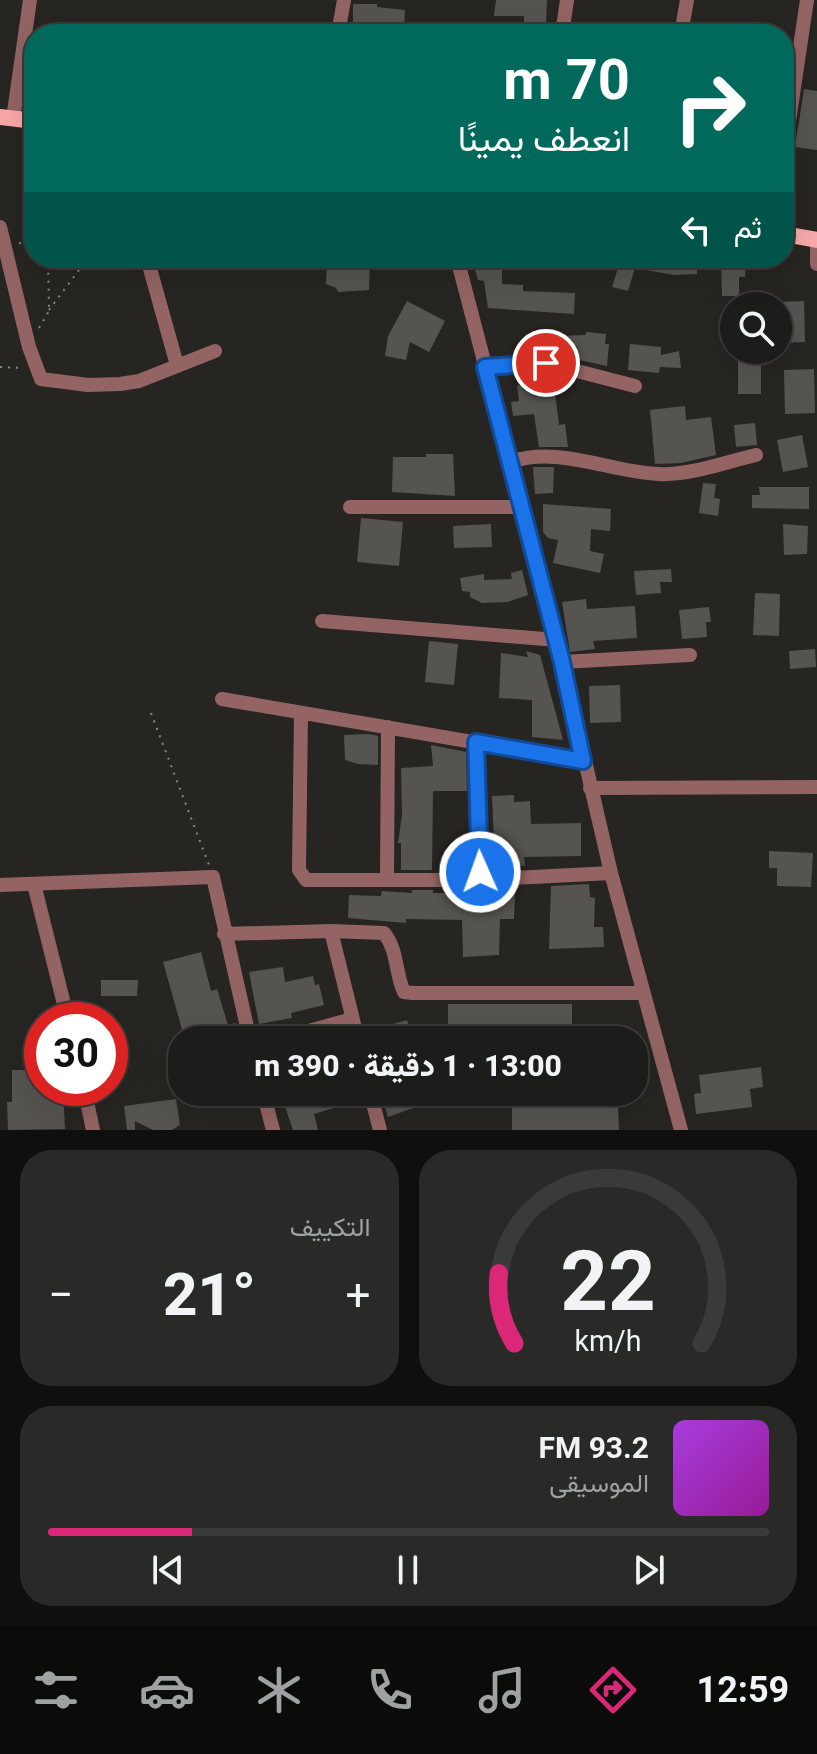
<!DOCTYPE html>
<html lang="ar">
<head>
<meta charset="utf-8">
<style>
  body { margin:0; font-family:Roboto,Vazirmatn,sans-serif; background:#292927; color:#f1f3f6; direction:rtl; height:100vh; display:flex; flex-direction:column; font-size:30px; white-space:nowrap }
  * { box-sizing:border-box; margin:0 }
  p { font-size:26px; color:#a0a1a2 }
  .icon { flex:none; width:44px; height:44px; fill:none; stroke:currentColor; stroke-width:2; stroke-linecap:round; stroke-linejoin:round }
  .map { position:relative; height:1130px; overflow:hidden; direction:ltr }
  .side { display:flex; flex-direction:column; gap:20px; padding:20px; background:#0f0f0e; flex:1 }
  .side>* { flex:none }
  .hud { position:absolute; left:24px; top:24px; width:770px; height:244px; border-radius:32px; box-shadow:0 8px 32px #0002,0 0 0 2px #3a3a39; direction:rtl; background:#00695c; color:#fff; overflow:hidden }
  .controls { position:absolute; left:720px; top:292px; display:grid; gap:16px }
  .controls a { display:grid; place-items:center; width:72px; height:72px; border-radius:50%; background:#1c1c1a; box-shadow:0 8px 32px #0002,0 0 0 2px #3a3a39; font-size:40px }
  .speed { position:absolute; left:24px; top:1002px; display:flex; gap:16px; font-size:40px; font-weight:700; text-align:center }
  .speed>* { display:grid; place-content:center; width:104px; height:104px; border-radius:50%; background:#1c1c1a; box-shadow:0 8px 32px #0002,0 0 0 2px #3a3a39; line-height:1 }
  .speed .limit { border:12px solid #d22; background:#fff; color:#111 }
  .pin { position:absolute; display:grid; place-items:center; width:68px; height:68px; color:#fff; margin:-34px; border:4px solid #fff; border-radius:50%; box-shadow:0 2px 8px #0007 }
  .me { position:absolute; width:88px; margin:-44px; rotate:358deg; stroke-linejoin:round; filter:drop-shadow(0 0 6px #0008) }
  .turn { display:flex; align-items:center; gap:28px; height:168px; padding:0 32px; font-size:36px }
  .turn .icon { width:104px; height:104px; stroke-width:2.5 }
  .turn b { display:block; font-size:56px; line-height:68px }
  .then { display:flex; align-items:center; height:76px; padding:0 32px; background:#0003; gap:16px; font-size:30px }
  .big { font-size:60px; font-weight:800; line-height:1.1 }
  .side .widget { flex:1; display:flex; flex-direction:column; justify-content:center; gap:12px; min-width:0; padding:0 28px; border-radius:32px; background:#292927 }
  .side .dial { align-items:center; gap:0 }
  .dial svg { height:208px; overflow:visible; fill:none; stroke:#3a3a39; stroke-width:7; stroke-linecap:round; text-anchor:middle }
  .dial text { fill:#f1f3f6; stroke:none }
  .song { display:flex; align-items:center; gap:24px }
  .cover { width:96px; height:96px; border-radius:12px; background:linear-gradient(135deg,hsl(280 70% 55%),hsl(300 70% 35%)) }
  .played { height:8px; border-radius:4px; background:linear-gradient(90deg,#db2777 20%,#3a3a39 20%) }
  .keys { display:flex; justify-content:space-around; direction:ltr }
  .heat { display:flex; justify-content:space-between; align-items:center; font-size:44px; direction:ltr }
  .side .tiles { flex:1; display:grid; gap:20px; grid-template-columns:1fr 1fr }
  .widget:last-child { grid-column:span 2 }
  .trip { position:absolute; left:168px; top:1026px; width:480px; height:80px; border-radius:32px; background:#1c1c1a; box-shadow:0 8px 32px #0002,0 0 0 2px #3a3a39; font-weight:800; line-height:80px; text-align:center; direction:rtl }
  .tabs { display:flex; height:128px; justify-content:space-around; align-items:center; background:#0b0b0a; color:#a0a1a2 }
  .tabs .icon { width:56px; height:56px }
  .tabs .selected { color:#db2777 }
  .tabs b { font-size:36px; color:#f1f3f6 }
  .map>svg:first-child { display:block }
</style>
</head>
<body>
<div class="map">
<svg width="817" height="1130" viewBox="0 0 817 1130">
  <rect width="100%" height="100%" fill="#262522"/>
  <path fill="#555450" d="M 496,0 L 547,0 L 546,22 L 529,25 L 529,22 L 524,22 L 524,16 L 494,16 Z
    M 353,4 L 377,4 L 377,7 L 405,10 L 404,29 L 353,26 Z
    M 804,89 L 817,91 L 817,150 L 795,147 Z
    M 327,258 L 370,258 L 369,290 L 338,292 L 336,288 L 326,284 Z
    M 587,258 L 697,258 L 697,274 L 674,275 L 635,268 L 628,291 L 612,287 L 618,268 L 586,265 Z
    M 721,258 L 746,258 L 745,277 L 739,277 L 739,296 L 722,296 Z
    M 473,263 L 502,264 L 502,284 L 523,285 L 523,291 L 575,293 L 574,314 L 488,308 L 484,281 L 478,280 Z
    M 407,301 L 445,321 L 429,352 L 410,342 L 406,360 L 385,356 L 388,336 Z
    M 804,301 L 805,342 L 778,343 L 778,302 Z
    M 586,332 L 606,334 L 605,344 L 609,344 L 607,366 L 560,356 L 560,336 L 586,335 Z
    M 630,344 L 661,347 L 661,355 L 679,351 L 681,368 L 660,367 L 659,373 L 628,370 Z
    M 738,350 L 761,350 L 761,394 L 738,394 Z
    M 814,369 L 815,413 L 785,414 L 784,370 Z
    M 541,382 L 542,386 L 554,385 L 559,425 L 565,424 L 568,447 L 539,447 L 534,414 L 513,416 L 511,402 L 519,401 L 517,385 Z
    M 685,406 L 686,420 L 711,417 L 716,455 L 681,463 L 655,464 L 650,410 Z
    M 755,423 L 757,445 L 736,447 L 734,425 Z
    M 802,435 L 808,467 L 783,472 L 777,440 Z
    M 426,454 L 453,454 L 455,496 L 392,492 L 393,457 L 426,457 Z
    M 533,467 L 554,467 L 553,493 L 535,494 Z
    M 703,483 L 716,484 L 714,498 L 720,499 L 718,516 L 699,513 Z
    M 759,487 L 809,487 L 809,509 L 752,508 L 752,495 L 760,495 Z
    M 543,504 L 611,509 L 610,531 L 591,529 L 590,551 L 604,554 L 600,573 L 553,563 L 558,540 L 548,538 L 543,532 Z
    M 361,518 L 403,522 L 399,566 L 357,562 Z
    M 491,524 L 492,547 L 454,548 L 453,526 Z
    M 783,524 L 808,526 L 807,554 L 784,555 Z
    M 671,569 L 672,582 L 660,582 L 661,593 L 636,595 L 634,571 Z
    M 522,570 L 528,595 L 507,602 L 482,603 L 470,597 L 470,592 L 462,591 L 460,578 L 484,574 L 484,580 L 512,579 L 511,573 Z
    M 755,593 L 780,594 L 779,636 L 753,635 Z
    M 586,599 L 587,609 L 635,606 L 637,638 L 593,641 L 595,649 L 570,652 L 562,602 Z
    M 709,607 L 711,622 L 706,622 L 707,637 L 682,639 L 679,610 Z
    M 429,641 L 458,644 L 454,685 L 425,682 Z
    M 815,649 L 816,667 L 790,669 L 789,651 Z
    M 526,651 L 540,655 L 563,740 L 532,737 L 532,700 L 499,698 L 501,653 L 528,657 Z
    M 620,685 L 621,722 L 590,723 L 589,686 Z
    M 368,734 L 378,736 L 378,765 L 358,764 L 345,760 L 344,735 Z
    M 431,745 L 466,752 L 467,791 L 433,791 L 432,870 L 401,870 L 401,843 L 398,843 L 402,815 L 401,768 L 433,766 Z
    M 514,795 L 514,802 L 530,801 L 531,824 L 581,823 L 581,856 L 524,857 L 525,866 L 495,863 L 492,796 Z
    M 769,851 L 813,853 L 811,887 L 777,886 L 777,868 L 769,868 Z
    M 589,884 L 590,897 L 595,898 L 594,927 L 603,927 L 604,947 L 549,949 L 551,886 Z
    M 412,890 L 433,890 L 433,893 L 515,893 L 514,919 L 500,919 L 499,955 L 463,957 L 462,920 L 406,919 L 406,923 L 348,918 L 349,895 L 381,896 L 382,891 L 412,893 Z
    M 201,952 L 211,991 L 217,989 L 228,1025 L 236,1023 L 240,1040 L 185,1040 L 163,962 Z
    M 283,967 L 285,982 L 313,976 L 315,985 L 319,984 L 324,1005 L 291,1013 L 292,1018 L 259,1024 L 249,972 Z
    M 101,980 L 138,980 L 137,996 L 101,996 Z
    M 448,1004 L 572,1004 L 572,1028 L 461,1032 L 461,1024 L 448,1024 Z
    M 407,1020 L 412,1036 L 401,1040 L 375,1040 L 372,1030 Z
    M 761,1067 L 763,1087 L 750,1089 L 752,1107 L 696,1114 L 694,1094 L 701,1093 L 699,1075 Z
    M 12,1070 L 42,1070 L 42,1088 L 63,1088 L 65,1129 L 8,1130 L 7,1102 L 12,1102 Z
    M 280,1092 L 354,1092 L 356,1101 L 314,1114 L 318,1130 L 293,1130 Z
    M 411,1092 L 416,1107 L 388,1117 L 381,1093 Z
    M 176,1099 L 180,1125 L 172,1130 L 153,1130 L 135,1121 L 135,1130 L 127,1130 L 124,1106 Z
    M 595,1106 L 595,1108 L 618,1107 L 619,1130 L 512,1130 L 512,1108 Z"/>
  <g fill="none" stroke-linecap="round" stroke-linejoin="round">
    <path stroke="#898885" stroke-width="2" stroke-dasharray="2 6" stroke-linecap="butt" d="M 19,243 L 34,246
      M 49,310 L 88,258
      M 39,328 L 49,311 L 48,258
      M 0,367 L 23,368
      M 151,713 L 209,865"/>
    <path stroke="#946464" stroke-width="14" d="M 338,34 L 344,0
      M 562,34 L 567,0
      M 681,34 L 687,0
      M 13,119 L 30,0
      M 784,155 L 807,0
      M 0,227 L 29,347 L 41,379 L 88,385 L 120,384 L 139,381 L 215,351
      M 817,240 L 817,264
      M 147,258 L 177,365
      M 457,258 L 557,640 L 611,873 L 681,1130
      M 485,367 L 546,363 L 635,386
      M 510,462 C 558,445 609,472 658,474 C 689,476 725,462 756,455
      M 350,507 L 522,507
      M 322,621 L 557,640
      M 562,662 L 690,655
      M 222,699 L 583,761
      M 301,713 L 299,870 L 306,880 L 476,880 L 480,872 L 476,742
      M 590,788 L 817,787
      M 387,879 L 388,727
      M 476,880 L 611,873
      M 34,884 L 68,1020
      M 0,885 L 213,877 L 250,1040
      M 331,931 L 358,1040
      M 224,934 L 331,931 L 384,933 C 398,950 395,973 404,992 L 412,993 L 644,993
      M 276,1040 L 352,1019
      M 84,1088 L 93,1130
      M 263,1092 L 273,1130
      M 370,1092 L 380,1130"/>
    <path stroke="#f9a9a9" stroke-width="16" d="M 0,117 L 34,121
      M 784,234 L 817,240"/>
  </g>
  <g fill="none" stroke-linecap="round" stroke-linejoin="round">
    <g stroke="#114b97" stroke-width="20">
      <path id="route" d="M 480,872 L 476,742 L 583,761 L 562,662 L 485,367 L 546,363"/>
    </g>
    <use href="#route" stroke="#1a73e8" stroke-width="14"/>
  </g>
</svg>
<div class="controls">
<a><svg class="icon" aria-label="search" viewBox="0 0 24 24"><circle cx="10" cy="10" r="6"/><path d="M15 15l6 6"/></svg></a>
</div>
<div class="speed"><div class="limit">30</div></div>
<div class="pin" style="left:546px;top:363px;background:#d93025"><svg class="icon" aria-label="arrive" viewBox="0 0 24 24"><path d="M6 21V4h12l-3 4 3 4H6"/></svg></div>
<svg class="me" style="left:480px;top:872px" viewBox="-20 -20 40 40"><circle r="17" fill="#1a73e8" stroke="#fff" stroke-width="3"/><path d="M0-11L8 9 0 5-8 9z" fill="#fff"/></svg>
<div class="trip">13:00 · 1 دقيقة · 390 m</div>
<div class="hud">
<div class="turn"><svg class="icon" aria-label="right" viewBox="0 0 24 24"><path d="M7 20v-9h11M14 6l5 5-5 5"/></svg><div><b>70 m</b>انعطف يمينًا</div></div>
<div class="then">ثم<svg class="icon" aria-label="left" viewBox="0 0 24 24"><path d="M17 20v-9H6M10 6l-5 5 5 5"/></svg></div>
</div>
</div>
<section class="side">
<div class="tiles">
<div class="widget dial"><svg viewBox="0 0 100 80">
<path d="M14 69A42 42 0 1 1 86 69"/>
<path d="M14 69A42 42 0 0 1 8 42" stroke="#db2777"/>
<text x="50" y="56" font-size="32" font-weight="700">22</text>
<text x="50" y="72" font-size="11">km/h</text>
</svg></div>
<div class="widget"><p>التكييف</p>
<div class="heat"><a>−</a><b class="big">21°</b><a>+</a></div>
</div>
<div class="widget">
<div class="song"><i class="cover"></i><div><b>93.2 FM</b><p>الموسيقى</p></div></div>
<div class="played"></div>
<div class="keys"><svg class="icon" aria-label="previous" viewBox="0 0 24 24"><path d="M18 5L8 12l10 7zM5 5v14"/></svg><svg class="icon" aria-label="pause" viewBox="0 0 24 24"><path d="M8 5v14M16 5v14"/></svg><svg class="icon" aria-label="next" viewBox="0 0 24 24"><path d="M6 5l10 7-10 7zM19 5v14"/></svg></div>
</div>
</div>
</section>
<nav class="tabs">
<b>12:59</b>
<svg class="icon selected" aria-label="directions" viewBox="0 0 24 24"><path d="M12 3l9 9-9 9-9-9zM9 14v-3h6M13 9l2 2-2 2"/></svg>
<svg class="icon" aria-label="music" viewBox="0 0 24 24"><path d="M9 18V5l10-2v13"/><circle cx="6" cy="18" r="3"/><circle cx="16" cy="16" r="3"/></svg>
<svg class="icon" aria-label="phone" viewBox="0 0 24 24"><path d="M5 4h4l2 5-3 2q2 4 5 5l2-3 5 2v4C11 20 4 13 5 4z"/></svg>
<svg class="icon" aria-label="climate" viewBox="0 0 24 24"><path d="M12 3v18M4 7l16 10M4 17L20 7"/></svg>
<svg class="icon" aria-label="car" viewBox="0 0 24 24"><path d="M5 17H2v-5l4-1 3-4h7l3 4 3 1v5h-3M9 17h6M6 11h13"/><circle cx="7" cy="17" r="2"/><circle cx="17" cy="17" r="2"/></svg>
<svg class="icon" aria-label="filters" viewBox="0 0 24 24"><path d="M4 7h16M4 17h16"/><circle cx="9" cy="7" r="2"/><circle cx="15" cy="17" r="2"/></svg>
</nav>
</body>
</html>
